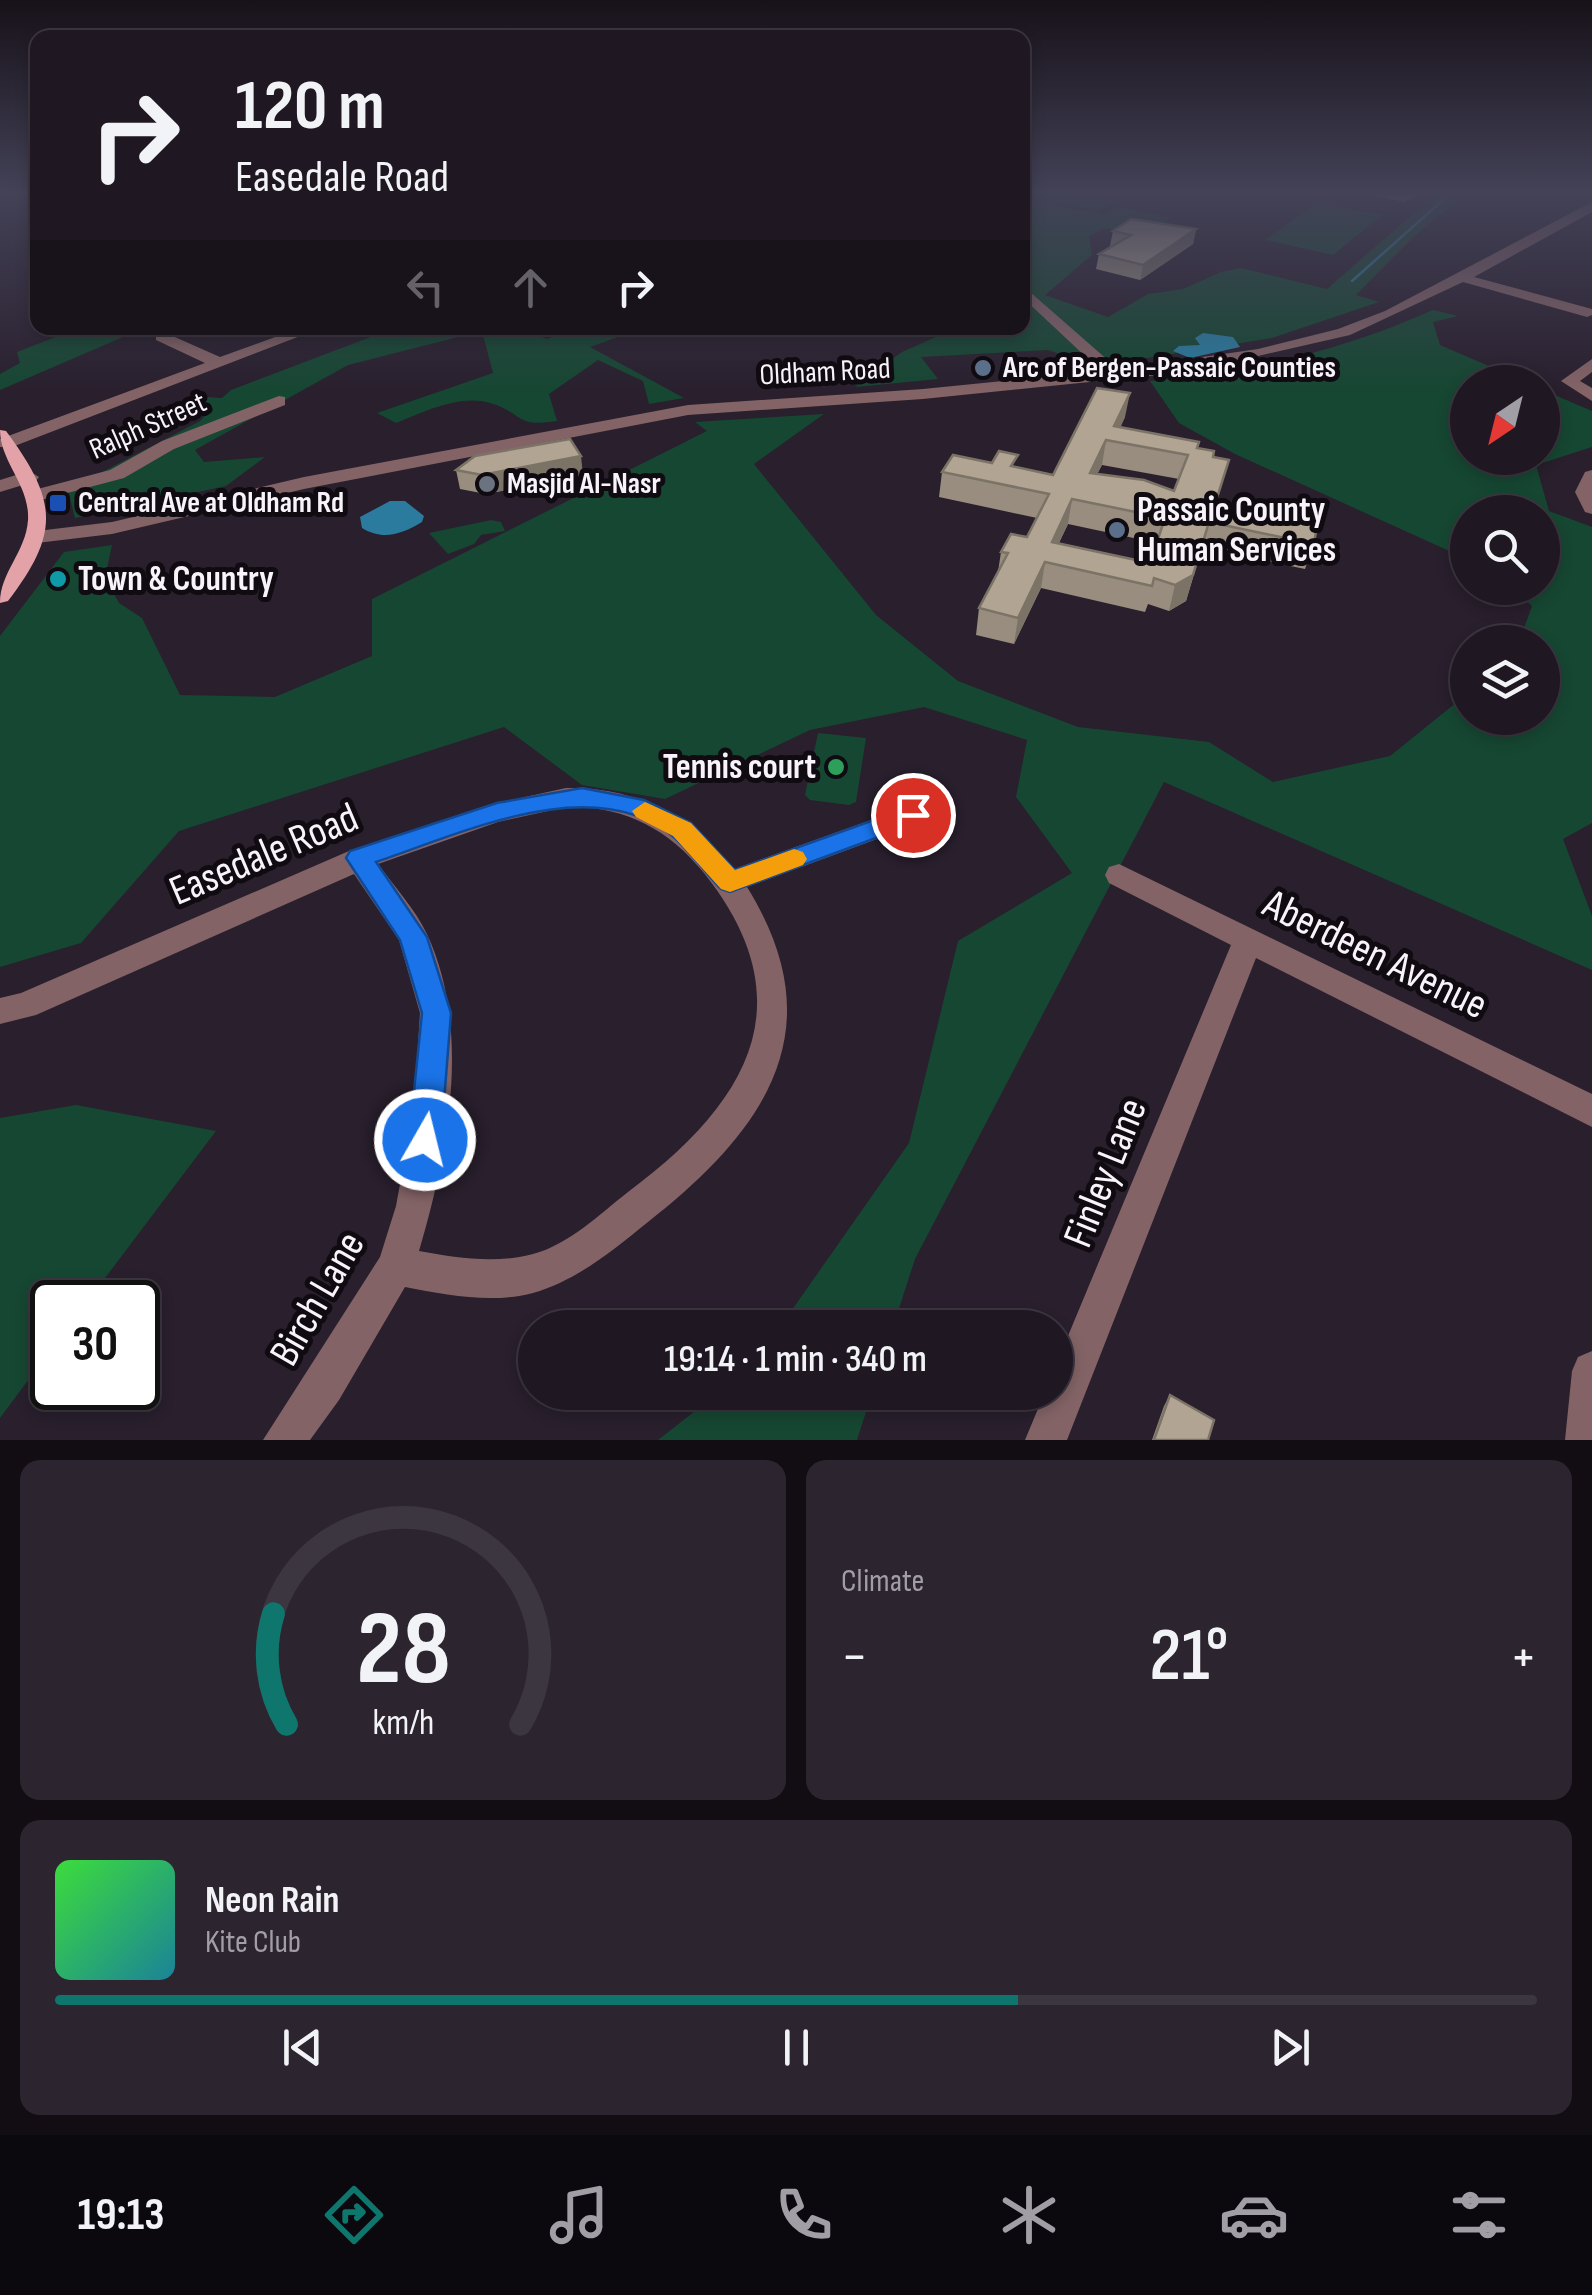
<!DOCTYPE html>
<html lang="en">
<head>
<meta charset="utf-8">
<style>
  body { margin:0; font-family:"Sofia Sans Condensed",sans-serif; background:#2c242f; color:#f1f3f6; height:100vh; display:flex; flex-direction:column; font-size:38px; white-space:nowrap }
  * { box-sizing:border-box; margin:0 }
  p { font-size:32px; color:#a19fa5 }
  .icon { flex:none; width:55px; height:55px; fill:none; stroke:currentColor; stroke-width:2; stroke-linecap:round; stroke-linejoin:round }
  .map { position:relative; height:1440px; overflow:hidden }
  .drawer { display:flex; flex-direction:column; gap:20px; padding:20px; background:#110d13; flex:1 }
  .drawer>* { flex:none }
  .hud { position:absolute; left:30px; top:30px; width:1000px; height:305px; border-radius:20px; box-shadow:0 5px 15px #0003,0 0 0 2px #3c3640; background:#1f1722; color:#f1f3f6; overflow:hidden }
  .needle { width:65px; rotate:215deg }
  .buttons { position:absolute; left:1450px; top:365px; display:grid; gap:20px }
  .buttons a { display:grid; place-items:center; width:110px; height:110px; border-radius:50%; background:#1f1722; box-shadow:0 5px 15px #0003,0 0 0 2px #3c3640; font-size:50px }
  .speed { position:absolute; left:30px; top:1280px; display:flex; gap:20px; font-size:50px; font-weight:700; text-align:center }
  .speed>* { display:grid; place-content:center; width:130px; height:130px; border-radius:50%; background:#1f1722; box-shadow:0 5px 15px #0003,0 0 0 2px #3c3640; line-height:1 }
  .speed .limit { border:5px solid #111; border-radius:15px; background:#fff; color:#111 }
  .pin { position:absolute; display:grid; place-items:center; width:85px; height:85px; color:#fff; margin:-42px; border:5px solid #fff; border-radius:50%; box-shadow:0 2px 10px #0007 }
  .me { position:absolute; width:110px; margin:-55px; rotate:8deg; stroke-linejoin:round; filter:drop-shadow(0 0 8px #0008) }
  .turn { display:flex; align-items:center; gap:35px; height:210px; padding:0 40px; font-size:45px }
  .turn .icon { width:130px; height:130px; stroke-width:2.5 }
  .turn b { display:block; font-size:70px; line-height:85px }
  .lanes { display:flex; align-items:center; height:95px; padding:0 40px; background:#0003; justify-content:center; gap:50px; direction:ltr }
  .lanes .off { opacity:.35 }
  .big { font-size:75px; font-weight:600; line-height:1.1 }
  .drawer .widget { flex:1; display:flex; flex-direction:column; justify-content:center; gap:15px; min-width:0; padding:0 35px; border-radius:20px; background:#2c242f }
  .drawer .dial { align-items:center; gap:0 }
  .dial svg { height:260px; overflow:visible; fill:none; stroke:#3c3640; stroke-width:7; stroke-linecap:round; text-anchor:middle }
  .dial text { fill:#f1f3f6; stroke:none }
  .song { display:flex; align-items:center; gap:30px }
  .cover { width:120px; height:120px; border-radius:15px; background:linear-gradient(135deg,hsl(120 70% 55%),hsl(190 70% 35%)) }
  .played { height:10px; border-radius:5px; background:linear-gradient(90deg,#0f766e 65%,#3c3640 65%) }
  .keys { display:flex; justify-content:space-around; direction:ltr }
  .heat { display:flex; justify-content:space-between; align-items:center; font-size:55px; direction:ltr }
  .drawer .tiles { flex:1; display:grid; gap:20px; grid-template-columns:1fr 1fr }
  .widget:last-child { grid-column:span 2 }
  .trip { position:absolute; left:518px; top:1310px; width:555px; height:100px; border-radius:50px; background:#1f1722; box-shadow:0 5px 15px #0003,0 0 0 2px #3c3640; font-weight:600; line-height:100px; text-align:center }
  .dock { display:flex; height:160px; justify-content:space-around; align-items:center; background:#0c090e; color:#a19fa5 }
  .dock .icon { width:70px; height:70px }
  .dock .current { color:#0f766e }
  .dock b { font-size:45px; color:#f1f3f6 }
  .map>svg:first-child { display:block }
</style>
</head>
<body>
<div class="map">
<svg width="1592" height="1440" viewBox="0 0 1592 1440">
  <rect width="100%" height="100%" fill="#291f2d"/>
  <path fill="#164732" d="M 1023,192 L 1083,192 L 1120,200 L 1097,212 Z
    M 1438,192 L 1482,192 C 1444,200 1385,266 1356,295 L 1379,302 L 1272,338 L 1122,362 L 1092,365 L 1048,350 L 921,357 L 938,379 L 855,387 L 902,352 L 938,336 L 945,328 L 1022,328 L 1023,198 L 1103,214 L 1117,206 L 1169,218 L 1162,231 L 1103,229 L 1089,236 L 1092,255 L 1045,295 L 1108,317 L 1148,294 L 1183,289 L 1221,272 L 1241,268 L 1327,289 Z
    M 1318,202 L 1382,215 L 1333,255 L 1265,240 Z
    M 1433,310 L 1458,316 L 1433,322 L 1440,345 L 1526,382 L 1468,382 L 1468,458 L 1542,458 L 1543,390 L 1592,411 L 1592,447 L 1536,465 L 1549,511 L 1592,527 L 1592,823 L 1563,839 L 1592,916 L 1592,970 L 1164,782 L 915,1259 L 893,1327 L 780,1327 L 909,1143 L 958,941 L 1072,873 L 1016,797 L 1027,740 L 924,707 L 810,730 L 665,799 L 582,785 L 504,727 L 179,831 L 81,943 L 0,967 L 0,636 L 64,552 L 112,545 L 105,578 L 119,603 L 142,618 L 180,695 L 275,697 L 372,656 L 372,599 L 707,431 L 695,422 L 824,414 L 754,464 L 876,615 L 958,681 L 1078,727 L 1209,742 L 1273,782 L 1390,756 L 1467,694 L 1468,718 L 1542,718 L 1542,642 L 1519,642 L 1532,606 L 1513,588 L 1542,588 L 1542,512 L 1468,512 L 1467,559 L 1235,454 L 1179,423 L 1150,381 C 1256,370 1335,353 1433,310 Z
    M 79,328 L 144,328 L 0,390 L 0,374 L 20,363 L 17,352 Z
    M 409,328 L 520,328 L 547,339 L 574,328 L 643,328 L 590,347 L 684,398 L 649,404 L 643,381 L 598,360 L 549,394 L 557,421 C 514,428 524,413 490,403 C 460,394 424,412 396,423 L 377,413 L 493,373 L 482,331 L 348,365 L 195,450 L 204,462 L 265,457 L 226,486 L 75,518 L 67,486 L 83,482 L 200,421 L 211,409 L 192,408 L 207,397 L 222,398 L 231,390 L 373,336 Z
    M 491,520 L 501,522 L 505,531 L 481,535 L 474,544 L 448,554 L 429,533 Z
    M 818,733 L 866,738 L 856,802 L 849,805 L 810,800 L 805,795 Z
    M 76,1105 L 216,1131 L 87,1302 L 52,1302 L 52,1348 L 0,1418 L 0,1118 Z
    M 718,1393 L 718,1392 L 872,1393 L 857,1440 L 658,1440 Z"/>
  <path fill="#2a7b9d" d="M 1203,333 L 1233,337 L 1240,347 L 1190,358 L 1173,351 L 1179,346 L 1200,345 L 1195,338 Z
    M 390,501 L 405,501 L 424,516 L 422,522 C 402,534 383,541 362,528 L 360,517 Z"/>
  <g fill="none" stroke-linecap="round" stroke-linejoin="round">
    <path stroke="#2a7b9d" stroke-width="2.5" d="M 1352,281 L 1452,192"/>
    <path fill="#836366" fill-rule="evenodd" d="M 1592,202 L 1592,212 L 1474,277 L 1592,309 L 1592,315 L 1587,317 L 1463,282 L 1350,335 L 1188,372 L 923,399 L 688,415 L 304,489 L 112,534 L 37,543 L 27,537 L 37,531 L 112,522 L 304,477 L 688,405 L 923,389 L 1101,371 L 1022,297 L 1022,285 L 1118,369 L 1258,349 L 1338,329 L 1385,311 Z
      M 300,328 L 321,328 L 12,447 L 0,447 L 0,439 L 205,363 L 156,340 L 156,334 L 168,334 L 220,357 Z
      M 1592,359 L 1592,372 L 1580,381 L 1592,388 L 1592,401 L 1561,381 Z
      M 279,396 L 285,397 L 285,405 L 174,449 L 124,478 L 37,501 L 27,495 L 30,491 L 110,470 L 162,441 Z
      M 1592,470 L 1592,514 L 1585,512 L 1575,492 L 1585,472 Z
      M 29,471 L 39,477 L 36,481 L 0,492 L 0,480 Z
      M 566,788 C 636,786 690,817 734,869 L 913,805 L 923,808 L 927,815 L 923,822 L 747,887 C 836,1030 765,1130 648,1222 C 613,1250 578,1280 533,1293 C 492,1304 446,1295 405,1287 L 339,1400 L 310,1440 L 263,1440 L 380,1257 L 396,1206 L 414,1107 L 420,1013 L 399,940 L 354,874 L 36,1015 L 0,1024 L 0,998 L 21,993 L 349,851 L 489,805 ZM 566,807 C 623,805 669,829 704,873 C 809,1005 745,1105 628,1192 C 600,1214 568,1245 533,1254 C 496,1264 456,1258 419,1251 C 448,1153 472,1031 427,934 C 415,909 394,886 378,864 L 498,822 Z
      M 1119,864 L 1592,1094 L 1592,1127 L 1256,958 L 1067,1440 L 1025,1440 L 1045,1392 L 1055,1392 L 1055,1367 L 1231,945 L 1109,883 L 1105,875 L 1109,867 Z
      M 1592,1351 L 1592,1440 L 1565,1440 L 1572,1371 L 1578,1357 Z"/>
    <path fill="#e3a2a8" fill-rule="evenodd" d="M 0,430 L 6,431 C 57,500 61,532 8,601 L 0,603 C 0,572 26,552 28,520 C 30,485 0,462 0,430 Z"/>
  </g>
  <path fill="#988d7e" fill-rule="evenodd" d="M 1367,192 L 1425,192 L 1404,202 L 1370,194 L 1371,192 Z
    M 1196,229 L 1193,244 L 1140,280 L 1096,269 L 1099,254 L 1112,246 L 1110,246 L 1113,231 Z
    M 1125,417 L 1120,427 L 1198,448 L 1213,457 L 1216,505 L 1314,544 L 1305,569 L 1202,548 L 1186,601 L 1169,611 L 1148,604 L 1145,612 L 1041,588 L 1014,644 L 976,635 L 979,608 L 998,572 L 1001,552 L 1027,537 L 1037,518 L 939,497 L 942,472 L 1016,467 L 1053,475 ZM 1102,465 L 1179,479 L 1174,491 L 1097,474 ZM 1068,524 L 1157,543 L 1150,563 L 1059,543 Z
    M 456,470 L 583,475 L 486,494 L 460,489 Z
    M 1170,1395 L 1208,1440 L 1152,1440 L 1164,1406 Z"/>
  <path fill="#7c7367" d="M 1408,192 L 1425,192 L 1404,202 Z
    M 1196,229 L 1193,244 L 1140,280 L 1143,265 Z
    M 1130,393 L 1125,417 L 1114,442 L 1114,426 Z
    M 1106,440 L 1102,465 L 1085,498 L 1090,473 Z
    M 581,456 L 583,475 L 486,494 L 482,475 Z
    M 1072,499 L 1068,524 L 1049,563 L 1052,542 Z
    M 1209,522 L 1186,601 L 1169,611 L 1175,585 Z
    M 1045,562 L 1041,588 L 1014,644 L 1018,618 Z"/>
  <path fill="#b1a493" stroke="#7c7367" stroke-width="2.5" fill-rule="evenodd" d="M 1131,219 L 1196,229 L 1143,265 L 1099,254 L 1131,235 L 1113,231 Z
    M 1097,388 L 1130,393 L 1114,426 L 1199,442 L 1197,448 L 1214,451 L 1213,457 L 1229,460 L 1215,504 L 1317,525 L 1314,544 L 1209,522 L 1193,575 L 1175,585 L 1154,578 L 1152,586 L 1045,562 L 1018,618 L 979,608 L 1008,553 L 1001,552 L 1011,534 L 1027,537 L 1049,494 L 942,472 L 953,455 L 992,463 L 999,451 L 1018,455 L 1011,466 L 1053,475 ZM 1106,440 L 1188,455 L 1174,491 L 1144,480 L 1090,473 ZM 1072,499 L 1165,518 L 1150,563 L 1052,542 Z
    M 570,439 L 581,456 L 482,475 L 456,470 L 475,456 Z
    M 1170,1395 L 1214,1420 L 1208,1440 L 1154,1440 Z"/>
  <linearGradient id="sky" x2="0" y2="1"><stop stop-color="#171119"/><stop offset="0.49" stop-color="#434257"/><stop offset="1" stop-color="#434257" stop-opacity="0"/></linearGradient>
  <rect width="1592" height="393" fill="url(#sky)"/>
  <path fill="#1a73e8" stroke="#114b97" stroke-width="2.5" d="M 582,788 L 644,800 L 691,823 L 735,870 L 913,806 L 925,815 L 922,821 L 730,892 L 721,889 C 706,873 691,853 675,838 C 595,769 460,834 376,862 L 427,937 L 451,1013 L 441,1140 L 437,1150 L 425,1154 L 414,1150 L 409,1140 L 422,1013 L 400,940 L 346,858 L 350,851 L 497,803 Z"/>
  <path fill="#f59e0b" d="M 645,802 L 691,823 L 735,870 L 794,849 L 803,852 L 807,859 L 803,865 L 730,892 L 721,889 L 673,836 L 636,817 L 632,811 Z"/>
  <g fill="#5c6f8a" stroke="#0f0b11" stroke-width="4">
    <circle cx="983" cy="368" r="10"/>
    <circle cx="1117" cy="530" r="10"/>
  </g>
  <circle fill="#6b7280" stroke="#0f0b11" stroke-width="4" cx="487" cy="484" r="10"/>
  <rect fill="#1a4fb4" stroke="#0f0b11" stroke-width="4" x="48" y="493" width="20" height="20" rx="5"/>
  <circle fill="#0f9aa8" stroke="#0f0b11" stroke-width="4" cx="58" cy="579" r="10"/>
  <circle fill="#2e9e5b" stroke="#0f0b11" stroke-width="4" cx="836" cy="767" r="10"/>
  <g text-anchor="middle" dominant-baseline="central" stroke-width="10" stroke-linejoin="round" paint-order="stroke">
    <g font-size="30" font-weight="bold" fill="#f8f2fb" stroke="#0f0b11" text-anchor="start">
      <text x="1003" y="368">Arc of Bergen-Passaic Counties</text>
      <text x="507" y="484">Masjid Al-Nasr</text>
      <text x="78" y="503">Central Ave at Oldham Rd</text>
    </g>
    <g font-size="30" fill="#f8f2fb" stroke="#0f0b11">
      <text transform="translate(825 372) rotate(-3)">Oldham Road</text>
      <text transform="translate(148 426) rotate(-24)">Ralph Street</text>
    </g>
    <g font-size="35" font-weight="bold" fill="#f8f2fb" stroke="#0f0b11" text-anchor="start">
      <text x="1137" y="510">Passaic County<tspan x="1137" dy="40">Human Services</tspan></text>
      <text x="78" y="579">Town &amp; Country</text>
      <text x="816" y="767" text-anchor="end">Tennis court</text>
    </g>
    <g font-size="42" fill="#f8f2fb" stroke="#0f0b11">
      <text transform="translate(264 855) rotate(-23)">Easedale Road</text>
      <text transform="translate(1375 955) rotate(26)">Aberdeen Avenue</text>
      <text transform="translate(1106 1173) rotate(-68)">Finley Lane</text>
      <text transform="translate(318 1299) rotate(-60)">Birch Lane</text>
    </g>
  </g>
</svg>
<div class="buttons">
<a><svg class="needle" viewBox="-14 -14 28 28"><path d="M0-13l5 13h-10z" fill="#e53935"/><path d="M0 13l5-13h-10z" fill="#a19fa5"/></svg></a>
<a><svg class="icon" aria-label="search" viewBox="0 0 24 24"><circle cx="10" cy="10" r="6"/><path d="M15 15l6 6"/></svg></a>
<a><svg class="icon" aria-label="layers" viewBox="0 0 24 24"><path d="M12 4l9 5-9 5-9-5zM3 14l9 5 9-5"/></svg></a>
</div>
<div class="speed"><div class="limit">30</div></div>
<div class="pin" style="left:913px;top:815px;background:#d93025"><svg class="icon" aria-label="arrive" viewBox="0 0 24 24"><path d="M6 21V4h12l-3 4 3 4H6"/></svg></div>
<svg class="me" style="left:425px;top:1140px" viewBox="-20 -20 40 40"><circle r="17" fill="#1a73e8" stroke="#fff" stroke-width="3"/><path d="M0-11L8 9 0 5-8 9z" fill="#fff"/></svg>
<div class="trip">19:14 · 1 min · 340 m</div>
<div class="hud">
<div class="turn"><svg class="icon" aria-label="right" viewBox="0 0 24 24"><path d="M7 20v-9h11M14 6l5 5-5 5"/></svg><div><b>120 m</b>Easedale Road</div></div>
<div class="lanes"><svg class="icon off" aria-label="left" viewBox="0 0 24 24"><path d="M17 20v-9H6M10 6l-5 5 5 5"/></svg><svg class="icon off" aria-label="ahead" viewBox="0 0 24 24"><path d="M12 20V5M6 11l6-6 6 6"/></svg><svg class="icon" aria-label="right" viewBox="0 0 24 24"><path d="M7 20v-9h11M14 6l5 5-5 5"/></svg></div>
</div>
</div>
<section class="drawer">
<div class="tiles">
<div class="widget dial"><svg viewBox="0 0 100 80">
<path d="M14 69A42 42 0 1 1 86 69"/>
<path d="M14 69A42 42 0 0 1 10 35" stroke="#0f766e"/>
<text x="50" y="56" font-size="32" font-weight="700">28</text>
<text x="50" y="72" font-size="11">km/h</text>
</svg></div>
<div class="widget"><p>Climate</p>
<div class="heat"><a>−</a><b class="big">21°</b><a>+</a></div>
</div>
<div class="widget">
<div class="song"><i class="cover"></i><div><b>Neon Rain</b><p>Kite Club</p></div></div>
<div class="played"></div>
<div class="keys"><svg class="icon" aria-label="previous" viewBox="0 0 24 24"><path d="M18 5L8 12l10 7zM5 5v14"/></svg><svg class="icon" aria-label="pause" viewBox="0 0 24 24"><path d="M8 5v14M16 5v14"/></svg><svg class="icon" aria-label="next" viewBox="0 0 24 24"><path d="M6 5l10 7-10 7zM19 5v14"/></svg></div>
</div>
</div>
</section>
<nav class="dock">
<b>19:13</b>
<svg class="icon current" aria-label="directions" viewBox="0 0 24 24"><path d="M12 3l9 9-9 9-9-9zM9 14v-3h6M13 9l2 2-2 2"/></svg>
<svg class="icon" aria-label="music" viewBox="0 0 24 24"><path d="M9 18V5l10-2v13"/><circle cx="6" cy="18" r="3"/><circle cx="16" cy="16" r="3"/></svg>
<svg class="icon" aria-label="phone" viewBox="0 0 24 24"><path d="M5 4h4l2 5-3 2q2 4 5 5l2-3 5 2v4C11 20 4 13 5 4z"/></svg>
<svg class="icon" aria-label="climate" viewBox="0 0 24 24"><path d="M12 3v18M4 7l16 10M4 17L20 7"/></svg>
<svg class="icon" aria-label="car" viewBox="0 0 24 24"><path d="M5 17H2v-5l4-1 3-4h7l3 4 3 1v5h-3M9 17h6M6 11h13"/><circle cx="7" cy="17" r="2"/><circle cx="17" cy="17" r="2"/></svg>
<svg class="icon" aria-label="filters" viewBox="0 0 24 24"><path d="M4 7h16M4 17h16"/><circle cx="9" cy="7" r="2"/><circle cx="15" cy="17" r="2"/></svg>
</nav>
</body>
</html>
